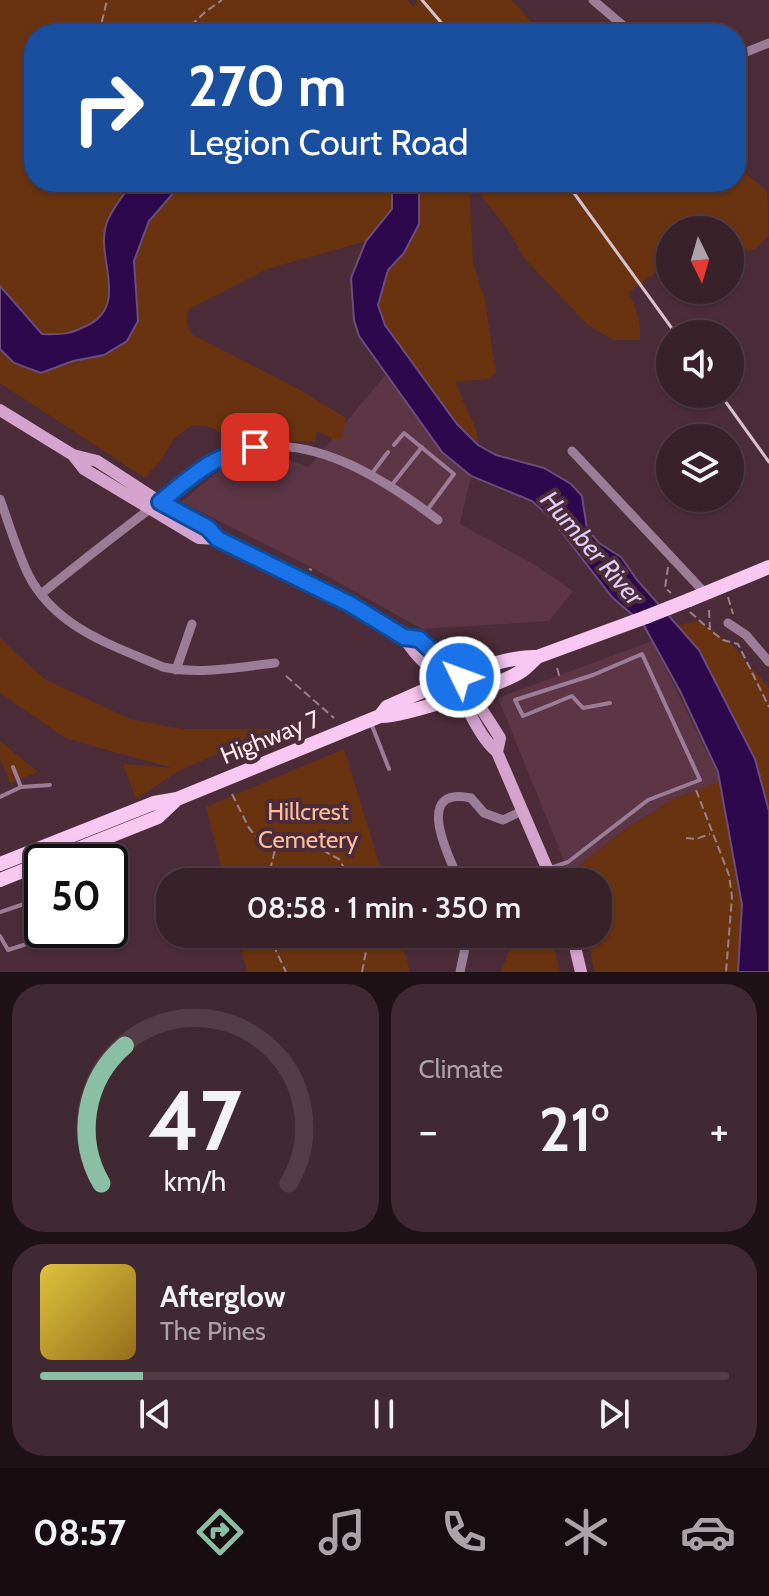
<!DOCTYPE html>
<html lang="en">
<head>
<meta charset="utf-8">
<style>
  body { margin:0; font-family:Cabin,sans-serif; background:#402932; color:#f1f3f6; height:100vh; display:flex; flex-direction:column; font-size:30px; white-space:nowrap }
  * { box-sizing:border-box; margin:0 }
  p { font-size:26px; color:#aba3a8 }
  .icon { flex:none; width:44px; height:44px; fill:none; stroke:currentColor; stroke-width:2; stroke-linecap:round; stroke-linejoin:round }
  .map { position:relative; height:972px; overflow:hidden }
  .panel { display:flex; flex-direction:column; gap:12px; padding:12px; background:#1f1217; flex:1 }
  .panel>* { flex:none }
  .guide { position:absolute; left:24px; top:24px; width:722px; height:168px; border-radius:32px; box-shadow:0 2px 6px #0004,0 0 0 2px #533e47; background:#1a4fa0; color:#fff; overflow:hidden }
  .needle { width:52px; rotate:175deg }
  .controls { position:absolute; left:656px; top:216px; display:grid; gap:16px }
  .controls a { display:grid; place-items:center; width:88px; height:88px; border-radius:50%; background:#39212a; box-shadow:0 2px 6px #0004,0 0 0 2px #533e47; font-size:40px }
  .speed { position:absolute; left:24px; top:844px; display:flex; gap:16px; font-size:40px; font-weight:700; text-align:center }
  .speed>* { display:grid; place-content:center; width:104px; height:104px; border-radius:50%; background:#39212a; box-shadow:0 2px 6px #0004,0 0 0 2px #533e47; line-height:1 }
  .speed .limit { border:4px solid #111; border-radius:12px; background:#fff; color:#111 }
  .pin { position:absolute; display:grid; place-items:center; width:68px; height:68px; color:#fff; margin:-34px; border-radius:16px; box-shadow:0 4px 12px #0006 }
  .me { position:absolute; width:88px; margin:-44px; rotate:312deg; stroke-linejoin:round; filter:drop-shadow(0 0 6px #0008) }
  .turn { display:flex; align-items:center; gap:28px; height:168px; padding:0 32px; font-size:36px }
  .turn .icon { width:104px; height:104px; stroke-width:2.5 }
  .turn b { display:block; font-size:56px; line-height:68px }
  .big { font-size:60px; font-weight:600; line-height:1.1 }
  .panel .widget { flex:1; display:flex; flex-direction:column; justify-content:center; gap:12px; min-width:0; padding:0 28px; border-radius:32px; background:#402932 }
  .panel .dial { align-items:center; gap:0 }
  .dial svg { height:208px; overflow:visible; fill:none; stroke:#533e47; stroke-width:7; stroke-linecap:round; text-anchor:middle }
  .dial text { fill:#f1f3f6; stroke:none }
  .song { display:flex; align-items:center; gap:24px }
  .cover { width:96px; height:96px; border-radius:12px; background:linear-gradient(135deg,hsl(50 70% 55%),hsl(40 70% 35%)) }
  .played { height:8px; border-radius:4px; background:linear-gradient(90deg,#8abfa5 15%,#533e47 15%) }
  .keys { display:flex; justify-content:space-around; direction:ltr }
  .heat { display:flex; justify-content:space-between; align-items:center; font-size:44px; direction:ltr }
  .panel .tiles { flex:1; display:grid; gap:12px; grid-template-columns:1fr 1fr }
  .widget:last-child { grid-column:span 2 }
  .trip { position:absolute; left:156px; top:868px; width:456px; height:80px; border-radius:32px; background:#39212a; box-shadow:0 2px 6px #0004,0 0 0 2px #533e47; font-weight:600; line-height:80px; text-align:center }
  .menu { display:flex; height:128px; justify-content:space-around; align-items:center; background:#170d11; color:#aba3a8 }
  .menu .icon { width:56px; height:56px }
  .menu .selected { color:#8abfa5 }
  .menu b { font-size:36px; color:#f1f3f6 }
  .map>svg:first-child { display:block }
</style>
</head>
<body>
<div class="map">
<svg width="769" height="972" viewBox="0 0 769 972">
  <rect width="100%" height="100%" fill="#4c2c38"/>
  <path fill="#5c3644" d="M 386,374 L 442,452 L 471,476 L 460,524 L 535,565 L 573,591 L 549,621 L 422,629 L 307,565 L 181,502 L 232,460 L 270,453 L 309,467 Z
    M 652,641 L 721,781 L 674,799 L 630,826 L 569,873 L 498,698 Z"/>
  <path fill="#693310" d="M 0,0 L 407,0 L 414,7 L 417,0 L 512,0 L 542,34 L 34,34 L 34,182 L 133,182 C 124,195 111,209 106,225 C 96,258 128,303 90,324 C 71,335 64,335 42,334 L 0,286 Z
    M 736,165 L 767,191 L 769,235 L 755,249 L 730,251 L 730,230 L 670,230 L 670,262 L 628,293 C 637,307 641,323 640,340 L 614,340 L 589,326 L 524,258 L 509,231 L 470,182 L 736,182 Z
    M 183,182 L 392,182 L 392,209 L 366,241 L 267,269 L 189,309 C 186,318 186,328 193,335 L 300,390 L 346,418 L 342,438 L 336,440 L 317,431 L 315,442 L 235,439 L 207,426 L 192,425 L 174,438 L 163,457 L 145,478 L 0,383 L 0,349 L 14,363 L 41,373 L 73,361 L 104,355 L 138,321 L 134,261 L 149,221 Z
    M 419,182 L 469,182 L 473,263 L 485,300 L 496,373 L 489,379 L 456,382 C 461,403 479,425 478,445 L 457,425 L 407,356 L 385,325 L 378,306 L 388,269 L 404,253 L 419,224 Z
    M 700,621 L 732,645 L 769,688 L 769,811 L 755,759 L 699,650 L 677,625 Z
    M 0,638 L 44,679 L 130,719 L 182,729 L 277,729 L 180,770 L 136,799 L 123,764 L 172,768 L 65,738 L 6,697 L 0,692 Z
    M 0,741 L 38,772 L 10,783 L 0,758 Z
    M 344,749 L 385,882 L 225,882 L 206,807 Z
    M 721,781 L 742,905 L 738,972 L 594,972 L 588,934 L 598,934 L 598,882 L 572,882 L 569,873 L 630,826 L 674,799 Z
    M 238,934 L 400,934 L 410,972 L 247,972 Z
    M 520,934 L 551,934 L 560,972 L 500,972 L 512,946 L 521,938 Z"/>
  <path fill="#2e084c" stroke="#6c4c7d" stroke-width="2" d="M 133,182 L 183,182 L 149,221 L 134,261 L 138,321 L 127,341 L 104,355 L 73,361 L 41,373 L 14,363 L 0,349 L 0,286 L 42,334 C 64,335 71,334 90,324 C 128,303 96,257 106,225 C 111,209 124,195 133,182 Z
    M 392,182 L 419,182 L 419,224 L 404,253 L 388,270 L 378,305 L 385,325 L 457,424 L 478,445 L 496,455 L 544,468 L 571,484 L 582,496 L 587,529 L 599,543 L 621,557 L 637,580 L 699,650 L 755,759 L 769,811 L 769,972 L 738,972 L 742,905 L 718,772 L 680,691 L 643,624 L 612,597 L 550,517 L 532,501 L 471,476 L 442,452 L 359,336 L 354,320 L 351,278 L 366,241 L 392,209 Z"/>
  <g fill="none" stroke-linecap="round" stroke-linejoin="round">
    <path stroke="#9b8089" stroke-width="2" stroke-dasharray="8 4" stroke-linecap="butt" d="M 99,34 L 107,0
      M 182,34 L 205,12 L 222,0
      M 668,567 L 665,588 L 671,593
      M 309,569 L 312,570
      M 728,597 L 733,614
      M 709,610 L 710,630 L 723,640 L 738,644 L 769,707
      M 690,612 L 709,629
      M 557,668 L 560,678
      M 286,676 L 334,718
      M 696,790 L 729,875 L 732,897 L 726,972
      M 232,794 L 249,828 L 262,844 L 318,848 L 339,859 L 352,882
      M 686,838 L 696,839 L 710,834
      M 267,882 L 276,846
      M 268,934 L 286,972
      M 362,972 L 367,946 L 366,934"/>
    <path stroke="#9b7d97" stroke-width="4" d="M 394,445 L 404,433 L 454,474 L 428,509
      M 370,476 L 388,452
      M 391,486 L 422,447
      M 371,723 L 389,769
      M 13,767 L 21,787
      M 0,797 L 21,787 L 50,785
      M 550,868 L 568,862 L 648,800 L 700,780 L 642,654 L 593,675 L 515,700 L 523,716 L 572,696 L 583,708 L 610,703
      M 0,912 L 33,901 L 42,930
      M 0,936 L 8,950 L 45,938 L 42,930"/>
    <path stroke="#9b7d97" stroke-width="9" d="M 593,0 L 633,34
      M 736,56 L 769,43
      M 572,451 L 705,593
      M 0,499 C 9,524 17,551 28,574 C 55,628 112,645 163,667 C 200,675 238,667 275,663
      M 41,594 C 81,562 121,530 162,500 C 185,483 203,462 232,453 C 305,427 383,478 438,520
      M 728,623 L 746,635 L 769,662
      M 176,670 L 192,624
      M 460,882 C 449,858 412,785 471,798 L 484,813 L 503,820 L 522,811
      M 460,972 L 468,934"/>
    <path stroke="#d4a4ce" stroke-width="12" d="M 0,410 L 73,455 L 97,461 L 160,502 L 208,528 L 218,539 C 278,568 337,596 394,631 C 403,636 415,636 422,642 C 457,672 476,699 500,738 L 497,752
      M 73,455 L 84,469 L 199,538 L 218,539
      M 404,637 C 417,661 439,673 457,694 C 472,712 478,736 497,752 L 553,882
      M 572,934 L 581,972"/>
    <path stroke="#f8c7f2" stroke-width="14" d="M 689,600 L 769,567
      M 380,716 L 387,707 C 427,690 496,655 537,657 L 646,617
      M 45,862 L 158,817 L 177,799
      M 0,864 L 154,803 L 177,799 L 380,716 C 402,717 504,684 523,670 C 528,666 533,661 537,657
      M 0,880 L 42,863"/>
    <path stroke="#d8c1c8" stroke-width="3" d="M 422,0 L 451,34
      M 566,182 L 676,334
      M 720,394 L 769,462"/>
    <path stroke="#f8c7f2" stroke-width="14" d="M 646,617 L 689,600"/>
  </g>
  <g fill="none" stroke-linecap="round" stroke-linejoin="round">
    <g stroke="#114b97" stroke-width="20">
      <path id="route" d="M 255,447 C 211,456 194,475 160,502 L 208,528 L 218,539 L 350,604 L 404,637 L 419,639 L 460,677"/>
    </g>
    <use href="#route" stroke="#1a73e8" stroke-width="14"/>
  </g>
  <g text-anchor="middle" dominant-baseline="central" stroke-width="8" stroke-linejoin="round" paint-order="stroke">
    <g font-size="24" fill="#fee9ef" stroke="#4c2c38">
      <text transform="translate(270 737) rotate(-22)">Highway 7</text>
    </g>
    <g font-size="24" fill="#fdbe9b" stroke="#4c2c38">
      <text x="308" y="811">Hillcrest<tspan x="308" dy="28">Cemetery</tspan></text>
    </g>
    <g font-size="26" font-style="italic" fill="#dfcef7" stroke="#4c2c38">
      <text transform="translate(592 548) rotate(49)">Humber River</text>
    </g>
  </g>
</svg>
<div class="controls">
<a><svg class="needle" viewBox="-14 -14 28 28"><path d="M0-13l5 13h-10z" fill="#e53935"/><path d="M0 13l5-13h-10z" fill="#aba3a8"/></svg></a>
<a><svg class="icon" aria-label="sound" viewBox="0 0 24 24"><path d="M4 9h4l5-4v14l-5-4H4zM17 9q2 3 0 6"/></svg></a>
<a><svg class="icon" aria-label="layers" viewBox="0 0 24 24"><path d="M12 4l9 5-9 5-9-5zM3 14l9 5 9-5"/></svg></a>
</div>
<div class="speed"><div class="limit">50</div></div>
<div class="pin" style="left:255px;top:447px;background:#d93025"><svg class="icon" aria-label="arrive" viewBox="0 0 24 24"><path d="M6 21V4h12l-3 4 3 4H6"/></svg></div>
<svg class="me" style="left:460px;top:677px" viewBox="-20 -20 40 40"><circle r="17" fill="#1a73e8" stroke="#fff" stroke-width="3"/><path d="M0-11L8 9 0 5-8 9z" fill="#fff"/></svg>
<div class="trip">08:58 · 1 min · 350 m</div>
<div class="guide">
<div class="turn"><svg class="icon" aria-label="right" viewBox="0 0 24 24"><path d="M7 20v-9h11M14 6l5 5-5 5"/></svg><div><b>270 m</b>Legion Court Road</div></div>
</div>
</div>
<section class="panel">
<div class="tiles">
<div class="widget dial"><svg viewBox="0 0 100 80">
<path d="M14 69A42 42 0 1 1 86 69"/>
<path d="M14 69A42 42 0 0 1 23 16" stroke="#8abfa5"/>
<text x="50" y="56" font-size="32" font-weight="700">47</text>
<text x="50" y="72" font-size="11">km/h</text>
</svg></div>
<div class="widget"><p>Climate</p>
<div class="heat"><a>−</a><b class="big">21°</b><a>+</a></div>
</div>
<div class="widget">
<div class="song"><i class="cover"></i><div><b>Afterglow</b><p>The Pines</p></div></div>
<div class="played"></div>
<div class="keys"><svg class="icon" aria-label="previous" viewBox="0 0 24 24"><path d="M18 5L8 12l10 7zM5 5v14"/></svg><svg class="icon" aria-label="pause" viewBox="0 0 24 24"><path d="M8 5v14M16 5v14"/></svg><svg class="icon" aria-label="next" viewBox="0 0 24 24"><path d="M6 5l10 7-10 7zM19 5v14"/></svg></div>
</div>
</div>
</section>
<nav class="menu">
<b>08:57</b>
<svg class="icon selected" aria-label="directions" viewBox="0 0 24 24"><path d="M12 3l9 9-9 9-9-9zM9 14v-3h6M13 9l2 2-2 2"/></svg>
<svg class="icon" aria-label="music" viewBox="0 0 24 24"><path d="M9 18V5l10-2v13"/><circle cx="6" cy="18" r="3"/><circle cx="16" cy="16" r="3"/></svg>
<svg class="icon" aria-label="phone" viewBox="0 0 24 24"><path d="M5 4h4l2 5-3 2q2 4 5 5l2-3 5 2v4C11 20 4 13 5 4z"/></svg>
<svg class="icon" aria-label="climate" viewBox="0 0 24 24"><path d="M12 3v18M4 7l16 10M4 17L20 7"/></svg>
<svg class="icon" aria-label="car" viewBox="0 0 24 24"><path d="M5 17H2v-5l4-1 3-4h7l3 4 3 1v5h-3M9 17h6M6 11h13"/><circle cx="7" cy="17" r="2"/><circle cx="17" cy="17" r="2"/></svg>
</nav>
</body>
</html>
